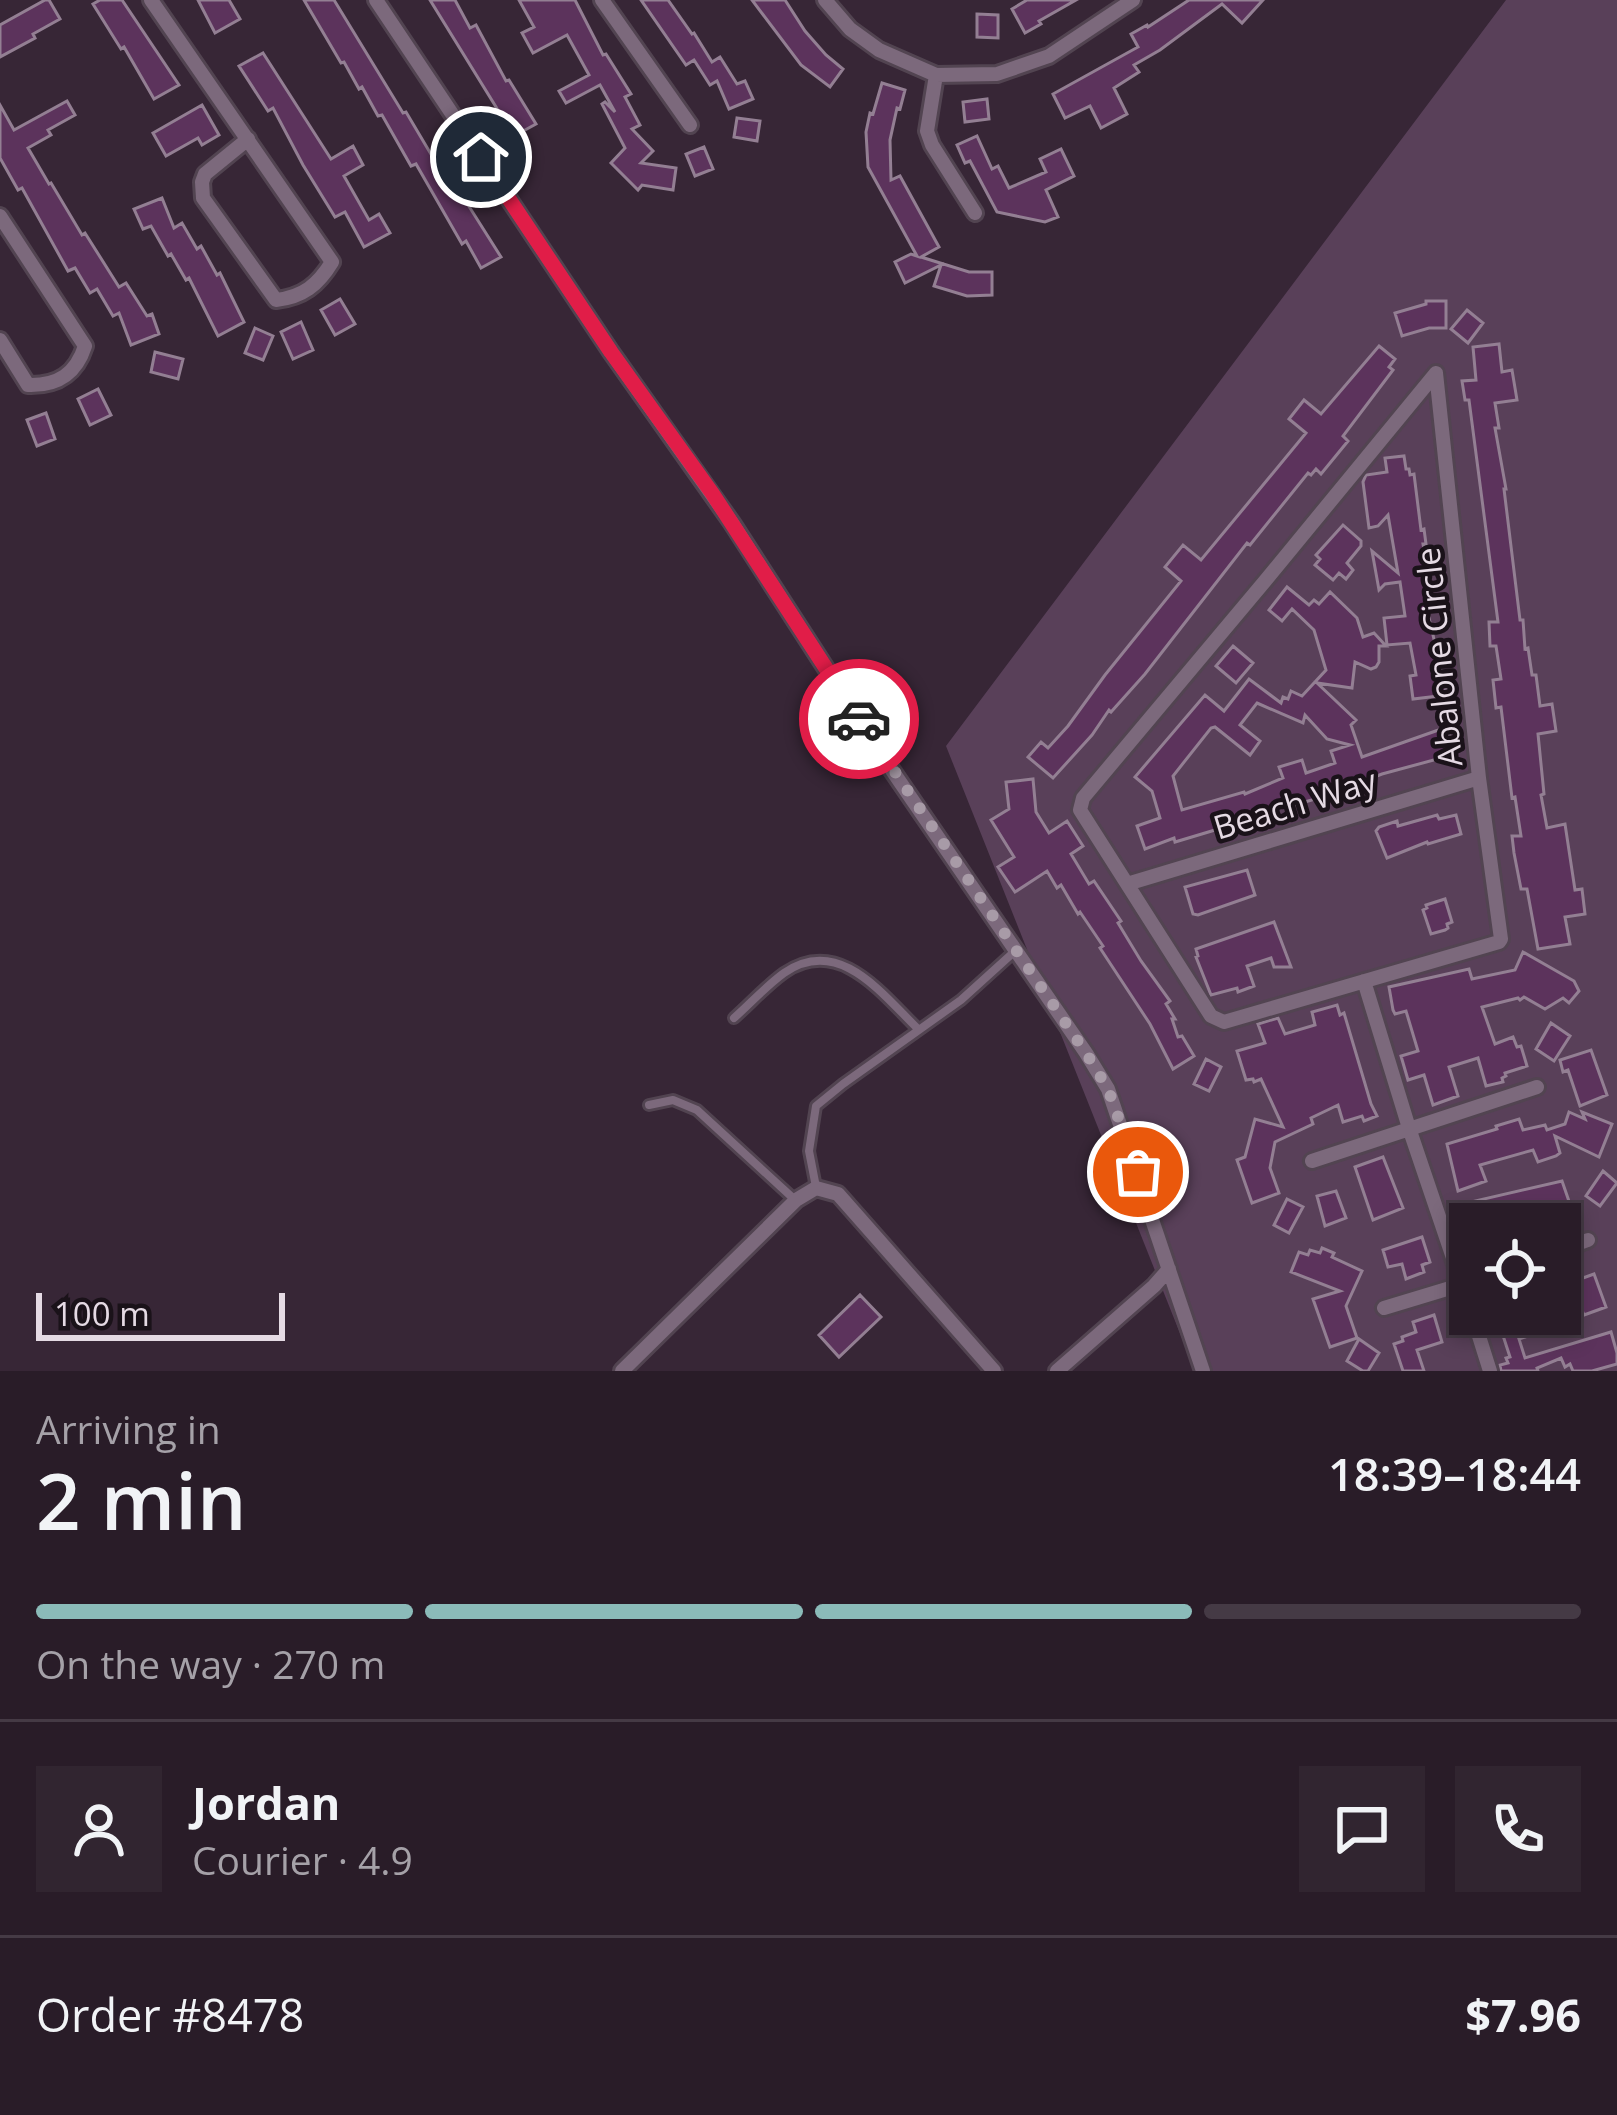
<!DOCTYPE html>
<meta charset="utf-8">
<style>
:root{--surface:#291c28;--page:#312530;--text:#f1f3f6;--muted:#a5a1a8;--line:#453a45;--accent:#8bbbb9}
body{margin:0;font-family:"Open Sans",sans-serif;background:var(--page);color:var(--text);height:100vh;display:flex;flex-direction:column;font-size:45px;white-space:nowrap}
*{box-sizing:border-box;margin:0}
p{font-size:39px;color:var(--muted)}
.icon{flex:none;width:66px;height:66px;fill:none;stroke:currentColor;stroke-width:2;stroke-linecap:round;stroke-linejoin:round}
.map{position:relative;height:1371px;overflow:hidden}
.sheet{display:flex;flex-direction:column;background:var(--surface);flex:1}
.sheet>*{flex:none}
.buttons{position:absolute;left:1449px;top:1203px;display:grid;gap:24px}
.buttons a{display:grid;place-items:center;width:132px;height:132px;border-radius:0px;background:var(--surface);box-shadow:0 6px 18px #0003,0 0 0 3px var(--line);font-size:60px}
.scale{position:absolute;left:36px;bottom:30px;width:249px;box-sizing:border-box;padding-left:12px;border:6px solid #e5dae4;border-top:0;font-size:33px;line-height:42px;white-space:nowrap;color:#e5dae4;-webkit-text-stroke:9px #1a1219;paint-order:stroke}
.pin{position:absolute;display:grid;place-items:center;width:102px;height:102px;color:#fff;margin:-51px;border:6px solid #fff;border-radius:50%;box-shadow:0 3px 12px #0007}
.courier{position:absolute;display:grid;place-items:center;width:120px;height:120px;margin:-60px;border:9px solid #e11d48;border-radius:50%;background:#fff;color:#222;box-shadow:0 3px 15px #0007}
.headline em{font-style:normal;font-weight:600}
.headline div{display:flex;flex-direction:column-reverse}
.headline{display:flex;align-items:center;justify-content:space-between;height:204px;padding:0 36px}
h1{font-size:78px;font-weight:600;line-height:90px}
.bar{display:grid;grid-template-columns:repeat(4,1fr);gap:18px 12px;align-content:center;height:144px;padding:0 36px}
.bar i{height:15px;border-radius:9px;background:var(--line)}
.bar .current{background:var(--accent)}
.bar p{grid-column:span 4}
.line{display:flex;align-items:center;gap:30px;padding:0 36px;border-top:3px solid var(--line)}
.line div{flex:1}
.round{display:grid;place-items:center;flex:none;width:126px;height:126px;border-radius:0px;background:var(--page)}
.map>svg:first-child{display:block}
.green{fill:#594059;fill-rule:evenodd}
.building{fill:#5c335c;stroke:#937f93;stroke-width:3;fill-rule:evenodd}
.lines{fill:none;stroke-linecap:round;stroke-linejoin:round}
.lane-casing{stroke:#524451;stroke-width:14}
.street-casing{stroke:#524451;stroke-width:20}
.lane{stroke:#7c697c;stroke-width:8}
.street{stroke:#7c697c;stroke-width:14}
.done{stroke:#a89ba7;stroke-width:12;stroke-dasharray:0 21.6}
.route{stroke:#e11d48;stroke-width:15}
.labels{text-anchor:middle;stroke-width:9;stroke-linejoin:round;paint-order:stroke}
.street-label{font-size:33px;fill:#e5dae4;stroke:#1a1219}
</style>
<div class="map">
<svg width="1617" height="1371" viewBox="0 0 1617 1371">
<rect width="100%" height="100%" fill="#372636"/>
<path class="green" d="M1506,0H1617V1371H1195L946,746ZM1470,1224H1560V1314H1470Z"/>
<path class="building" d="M45,0H49L60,19L33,34L35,38L0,57V25Z
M100,0H122L179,85L154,99L124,47L121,49L93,4Z
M198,0H229L240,19L215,33Z
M304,0H334L403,113L406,112L438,166L440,164L455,191L458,189L501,257L481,268L466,241L462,244L416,164L411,166L382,115L378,116L362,87L359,89L344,62L341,63Z
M430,0H455L470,28L476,25L506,81L509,80L536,124L514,136Z
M519,0H575L603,55L606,54L631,94L625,97L640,125L632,129L653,151L641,163L676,168L673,190L642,185L638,190L611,163L625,148L602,104L605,102L615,112L600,85L566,103L559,91L589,75L567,35L533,53L522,33L534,27Z
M641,0H668L692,34L694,33L712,62L720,57L737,84L745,81L753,99L729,109L717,81L710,85L694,60L686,65Z
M752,0H785L805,31L826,55L843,69L830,87L801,65Z
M1027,0H1076L1039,21L1041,24L1025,33L1012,9Z
M1189,0H1263L1242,23L1222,4L1160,50L1134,65L1139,72L1114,88L1127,114L1101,128L1090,106L1065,118L1053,94L1138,47L1131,34L1147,25L1148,27Z
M977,14L998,15V38L977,37Z
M263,53L331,159L353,146L363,165L344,176L369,220L379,214L390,233L364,247L345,212L335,217L303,165L273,108L268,111L239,66Z
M882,83L905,90L900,109L897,108L890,140L891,180L900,176L939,247L921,257L969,272H992V295L967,296L934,286L941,265L905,283L895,262L911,254L917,256L868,167L866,132L870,113L873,114Z
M987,99L989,119L965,122L963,102Z
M67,101L75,115L48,130L51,135L28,148L49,184L51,183L82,235L85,233L119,287L126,283L147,316L152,314L159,334L131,345L119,313L113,316L97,289L90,293L75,268L68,271L22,188L18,190L0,158V105L14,130Z
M202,105L219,135L202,145L198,138L166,156L153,133Z
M737,118L760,121L757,141L734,137Z
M977,136L992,169L998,166L1009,188L1046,172L1040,159L1061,149L1074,176L1046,190L1058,217L1045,222L997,212L970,161L965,163L957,145Z
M704,147L713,169L695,176L686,154Z
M162,198L174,228L182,223L197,249L201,246L217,275L220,273L244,322L218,336L189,278L186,280L171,254L168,256L151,226L143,229L134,209Z
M340,299L355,324L335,335L321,310Z
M1426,301H1446V328H1429L1402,336L1395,313L1426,304Z
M1467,310L1483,323L1468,343L1451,329Z
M301,322L313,350L293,359L281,332Z
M255,328L273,336L263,360L245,353Z
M1499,344L1502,372L1512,370L1517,400L1495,403L1499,428H1495L1506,489H1504L1520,620H1523L1525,649L1528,648L1532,675H1536L1540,706L1552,704L1556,731L1538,734L1544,794L1541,795L1547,828L1565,824L1575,890L1582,889L1585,914L1565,917L1570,944L1538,949L1527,889H1521L1514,853L1512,836H1521L1515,797L1512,798L1501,707L1496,708L1493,680L1501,679L1496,646H1490L1489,622H1498L1469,400H1465L1462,381L1476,380L1473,347Z
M1379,346L1395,359L1389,367L1393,370L1343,436L1348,441L1321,474L1316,469L1311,475L1308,473L1250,545L1247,543L1145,674L1111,712L1109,710L1092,735L1053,778L1028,757L1041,742L1048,748L1068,726L1105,675L1181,581L1165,567L1183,545L1201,560L1306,433L1289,419L1304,400L1321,414Z
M155,352L183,359L178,379L151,372Z
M98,389L111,415L90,425L78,399Z
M46,413L55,439L37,446L27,420Z
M1404,456L1406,469H1409L1410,475L1414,474L1421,530L1424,529L1426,544H1423L1428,572L1424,573L1428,604L1426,605L1447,695L1413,699L1410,676L1416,675L1410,643L1387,645L1384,618L1405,616L1400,582L1385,584L1379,590L1372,551L1398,573L1388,515L1378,526L1369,528L1363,482L1366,475L1387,472L1385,458Z
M1343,525L1361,541V546L1347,563L1353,570L1346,579L1339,573L1333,580L1315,565L1320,559L1316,555Z
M1287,587L1309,605L1314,600L1319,604L1330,592L1357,618L1363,637L1374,633L1386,646H1379V662L1376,667L1371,669L1355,662L1352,688L1317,683L1356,720L1351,725L1362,757L1447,727L1456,754L1382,774L1322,797L1291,806V803L1235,824L1175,842L1174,838L1145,849L1137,826L1160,818L1152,791L1135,777L1205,695L1224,711L1249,679L1281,703L1283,697L1288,699L1291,691L1302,696L1326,670L1314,630L1292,609L1282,621L1269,610ZM1257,703L1303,723L1305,715L1327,739L1350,745L1331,751L1335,763L1306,773L1302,760L1279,767L1283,778L1245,794L1244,792L1182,810L1173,776L1211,728L1215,727L1250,755L1260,741L1240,725Z
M1233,646L1253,663L1236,683L1216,666Z
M1033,779L1036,812L1049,833L1067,821L1083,846L1071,854L1089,884L1094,881L1121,921L1118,923L1141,961L1170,1001L1166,1004L1175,1019H1172L1178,1037L1182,1036L1194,1056L1173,1069L1150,1024L1100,948L1103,946L1080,912L1078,914L1061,885L1057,888L1047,871L1015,892L998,867L1014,857L991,820L1009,809L1006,782Z
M1437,815L1439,819L1456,815L1461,834L1428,844L1427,842L1387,858L1376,831L1379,827L1397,821L1398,826Z
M1247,870L1255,895L1198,915L1193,914L1185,887Z
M1445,899L1452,922L1447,924L1448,928L1445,930L1431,934L1423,910L1427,908L1426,905Z
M1274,922L1291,967H1274L1271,958L1247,966L1254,986L1238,992L1237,988L1211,995L1196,957L1198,956L1196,949Z
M1523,952L1574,981L1579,991L1569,1003L1563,998L1545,1009L1524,997L1520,1000L1518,998L1482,1007L1495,1044L1513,1037L1517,1047L1521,1046L1527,1066L1505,1073L1506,1076L1502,1078L1503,1082L1486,1086L1478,1058L1449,1067L1458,1096L1433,1105L1424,1075L1408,1080L1401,1056L1418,1051L1406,1011L1395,1014L1393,1010L1389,987L1469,969L1472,979L1515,970Z
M1337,1005L1340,1015L1344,1013L1371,1104L1377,1116L1364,1121L1362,1116L1343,1122L1338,1105L1311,1118L1313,1124L1275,1142L1270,1168L1279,1193L1252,1203L1237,1160L1245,1157L1255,1119L1283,1127L1261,1079L1254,1082L1253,1079L1246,1080L1237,1051L1265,1043L1258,1024L1278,1018L1285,1034L1315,1025L1312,1012Z
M1551,1023L1570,1036L1554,1061L1536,1049Z
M1591,1050L1607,1095L1580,1106L1568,1070L1563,1072L1560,1060Z
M1206,1059L1221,1067L1209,1091L1194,1084Z
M1569,1112L1585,1119L1582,1112L1612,1124L1599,1157L1555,1136L1560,1153L1556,1156L1538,1162L1533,1150L1480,1165L1486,1181L1458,1191L1447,1144L1497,1129L1496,1126L1519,1119L1523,1130L1545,1125L1547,1130L1565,1124Z
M1383,1157L1403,1208L1373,1220L1355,1167Z
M1603,1171L1617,1183L1600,1206L1586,1196Z
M1562,1181L1572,1210L1548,1220L1550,1224H1528L1524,1208L1455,1229L1452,1216L1464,1212L1462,1204Z
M1336,1191L1346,1218L1325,1226L1317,1196Z
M1287,1199L1303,1207L1289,1233L1274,1225Z
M1422,1237L1430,1262L1422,1265L1424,1272L1406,1279L1402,1264L1388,1267L1383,1250Z
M1322,1248L1334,1253L1332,1257L1362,1271L1346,1306L1357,1338L1330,1347L1313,1299L1340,1291L1291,1272L1299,1252L1308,1255L1310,1250L1320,1253Z
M1581,1272L1583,1278L1594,1274L1606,1307L1584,1315L1578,1300L1560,1307V1280Z
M860,1295L881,1317L839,1357L819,1335Z
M1496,1314H1524L1531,1335L1519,1339L1525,1358L1611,1332L1617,1353V1364L1592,1371H1573L1570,1364L1565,1367L1561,1358L1537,1368L1538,1371H1501L1500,1365L1508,1363L1506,1358L1510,1357Z
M1434,1315L1442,1342L1417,1350L1424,1371H1403L1394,1344L1403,1341L1402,1337L1416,1332L1413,1322Z
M1359,1339L1379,1353L1368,1371H1363L1347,1361Z"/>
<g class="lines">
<g class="lane-casing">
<path id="lane" d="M734,1018C751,1003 766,986 784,973C839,935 882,994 918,1029
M649,1105L673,1100L697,1110L794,1199
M816,1187L809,1151L816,1106L843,1084L961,1000L1014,952"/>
</g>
<g class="street-casing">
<path id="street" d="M151,0L332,262C318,285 303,297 276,300L203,198L202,182L205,174L248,139
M376,0L611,352L732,523L887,763L1086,1053L1108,1089L1203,1371
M602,0L690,125
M825,0L850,29L879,50L936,75L997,74L1049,56L1133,0
M936,75L927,131L932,145L975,213
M0,216L85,346C76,374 58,386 28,385L0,340
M1436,373L1479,778L1501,939L1499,942L1224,1022L1211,1016L1080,810L1083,798L1265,581Z
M1127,884L1479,778
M1364,981L1409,1128L1470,1308
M1312,1161L1537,1087
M1560,1250L1588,1240
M1384,1308L1470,1282
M1472,1314L1490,1371
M622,1371L796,1200L816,1188L838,1194L994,1371
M1057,1371L1154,1286L1169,1269"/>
</g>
<use href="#lane" class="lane"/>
<use href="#street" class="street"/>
</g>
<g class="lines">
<path class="done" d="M859,719L1086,1053L1108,1089L1138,1172"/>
<path class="route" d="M481,157L611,352L712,493L859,719"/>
</g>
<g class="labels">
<g class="street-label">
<text transform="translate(1439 657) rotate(-96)" y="12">Abalone Circle</text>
<text transform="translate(1295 804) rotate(-17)" y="12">Beach Way</text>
</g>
</g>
</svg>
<div class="buttons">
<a><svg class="icon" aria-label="locate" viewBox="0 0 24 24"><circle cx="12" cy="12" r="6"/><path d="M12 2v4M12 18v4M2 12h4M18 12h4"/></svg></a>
</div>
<div class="scale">100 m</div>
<div class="pin" style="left:1138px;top:1172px;background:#ea580c"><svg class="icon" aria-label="bag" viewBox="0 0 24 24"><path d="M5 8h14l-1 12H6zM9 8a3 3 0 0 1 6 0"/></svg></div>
<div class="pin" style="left:481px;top:157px;background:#1f2937"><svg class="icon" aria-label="home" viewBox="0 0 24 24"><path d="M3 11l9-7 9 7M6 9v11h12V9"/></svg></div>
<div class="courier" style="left:859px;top:719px"><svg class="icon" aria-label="car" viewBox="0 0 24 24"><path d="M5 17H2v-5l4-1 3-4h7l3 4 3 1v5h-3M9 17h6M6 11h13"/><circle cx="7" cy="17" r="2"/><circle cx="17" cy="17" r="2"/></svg></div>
</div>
<section class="sheet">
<div class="headline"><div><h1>2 min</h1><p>Arriving in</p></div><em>18:39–18:44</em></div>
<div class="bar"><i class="current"></i><i class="current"></i><i class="current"></i><i></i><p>On the way · 270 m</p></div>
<div class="line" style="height:216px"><a class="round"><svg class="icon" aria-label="person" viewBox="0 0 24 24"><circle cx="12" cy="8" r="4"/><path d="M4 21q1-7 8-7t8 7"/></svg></a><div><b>Jordan</b><p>Courier · 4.9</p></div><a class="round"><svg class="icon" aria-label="chat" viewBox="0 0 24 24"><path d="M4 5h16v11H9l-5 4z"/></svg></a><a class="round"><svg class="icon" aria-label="phone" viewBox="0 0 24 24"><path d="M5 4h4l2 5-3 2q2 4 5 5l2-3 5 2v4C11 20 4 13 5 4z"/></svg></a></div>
<div class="line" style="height:156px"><div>Order #8478</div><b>$7.96</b></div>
</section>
